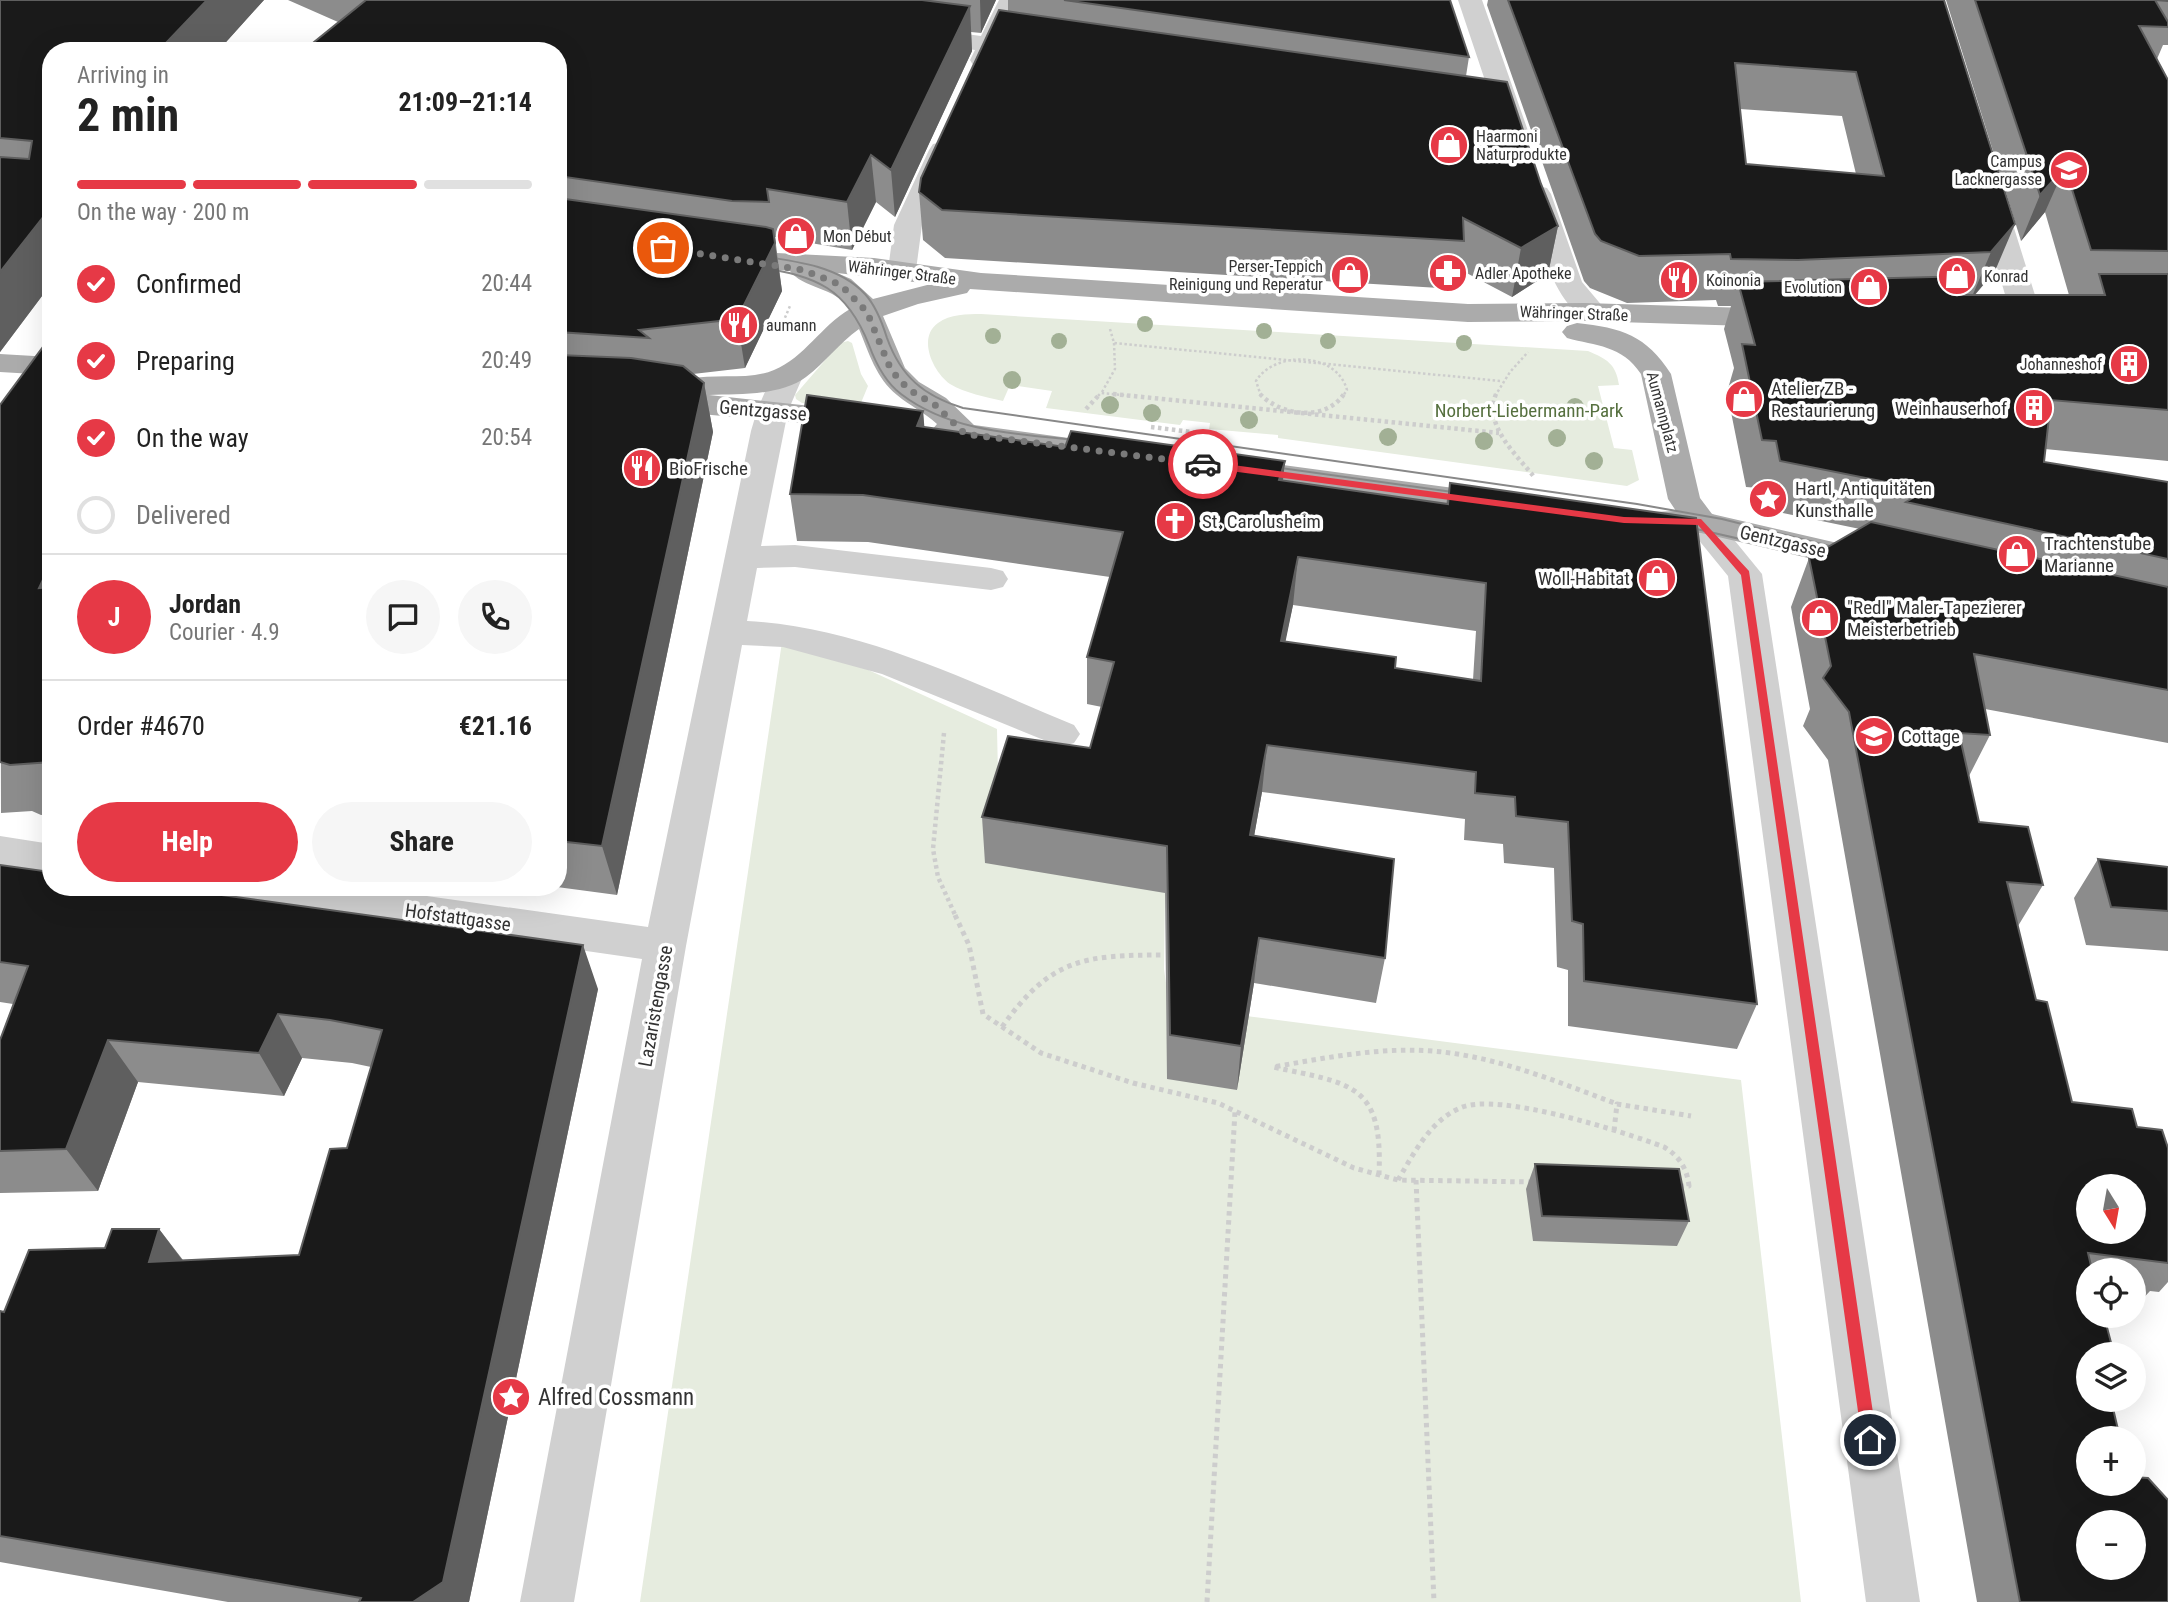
<!DOCTYPE html>
<meta charset="utf-8">
<style>
:root{--surface:#fff;--page:#f6f6f6;--text:#222;--muted:#767676;--line:#e0e0e0;--accent:#e63946}
body{margin:0;font-family:"Roboto Condensed",sans-serif;background:var(--page);color:var(--text);height:100vh;display:flex;flex-direction:column;font-size:26px;white-space:nowrap}
*{box-sizing:border-box;margin:0}
p{font-size:23px;color:var(--muted)}
.icon{flex:none;width:38px;height:38px;fill:none;stroke:currentColor;stroke-width:2;stroke-linecap:round;stroke-linejoin:round}
.map{position:relative;flex:1;overflow:hidden}
.drawer{position:absolute;left:42px;top:42px;width:525px;height:854px;display:flex;flex-direction:column;background:var(--surface);border-radius:28px;box-shadow:0 7px 28px #0002}
.drawer>*{flex:none}
.needle{width:46px;rotate:169deg}
.buttons{position:absolute;left:2076px;top:1174px;display:grid;gap:14px}
.buttons a{display:grid;place-items:center;width:70px;height:70px;border-radius:50%;background:var(--surface);box-shadow:0 7px 28px #0002;font-size:35px}
.pin{position:absolute;display:grid;place-items:center;width:60px;height:60px;color:#fff;margin:-30px;border:4px solid #fff;border-radius:50%;box-shadow:0 2px 7px #0007}
.courier{position:absolute;display:grid;place-items:center;width:70px;height:70px;margin:-35px;border:5px solid #e63946;border-radius:50%;background:#fff;color:#222;box-shadow:0 2px 9px #0007}
.summary em{font-style:normal;font-weight:700}
.summary div{display:flex;flex-direction:column-reverse}
.summary{display:flex;align-items:center;justify-content:space-between;height:119px;padding:0 35px}
h1{font-size:46px;font-weight:700;line-height:52px}
.bar{display:grid;grid-template-columns:repeat(4,1fr);gap:10px 7px;align-content:center;height:84px;padding:0 35px}
.bar i{height:9px;border-radius:5px;background:var(--line)}
.bar .selected{background:var(--accent)}
.bar p{grid-column:span 4}
.line{display:flex;align-items:center;gap:18px;padding:0 35px;border-top:2px solid var(--line)}
.line div{flex:1}
.round{display:grid;place-items:center;flex:none;width:74px;height:74px;border-radius:37px;background:var(--page)}
ol{padding:0 35px;list-style:none}
li{display:flex;align-items:center;gap:21px;height:77px}
li p{margin-inline-start:auto}
li .icon{padding:7px;border-radius:50%;background:var(--accent);color:#fff;stroke-width:4}
li:last-child{color:var(--muted)}
li i{width:38px;height:38px;border:4px solid var(--line);border-radius:50%}
.cta{display:flex;gap:14px;margin-top:auto;padding:14px 35px}
.cta a{flex:1;height:80px;border-radius:42px;background:var(--accent);color:#fff;font-size:28px;font-weight:700;line-height:80px;text-align:center}
.cta a+a{background:var(--page);color:var(--text)}
.map>svg:first-child{display:block}
.green{fill:#e6ecdf}
.lines{fill:none;stroke-linecap:round;stroke-linejoin:round}
.path-far2{stroke:#cdcdcd;stroke-width:2.5;stroke-dasharray:2.5 2.5;stroke-linecap:butt}
.path-far1{stroke:#cdcdcd;stroke-width:4.5;stroke-dasharray:3.5 3.5;stroke-linecap:butt}
.path{stroke:#cdcdcd;stroke-width:5;stroke-dasharray:4.5 4.5;stroke-linecap:butt}
.minor{fill:#d0d0d0;fill-rule:evenodd}
.major{fill:#ababab;fill-rule:evenodd}
.tram{stroke:#888;stroke-width:2}
.tree{fill:#a2b095}
.wall{fill:#8c8c8c;fill-rule:evenodd}
.shaded-wall{fill:#5f5f5f}
.building{fill:#1a1a1a;stroke:#5f5f5f;stroke-width:2;fill-rule:evenodd}
.route{fill:#e63946}
.done{stroke:#7a7a7a;stroke-width:7;stroke-dasharray:0 12.6}
.labels{text-anchor:middle;stroke-width:7;stroke-linejoin:round;paint-order:stroke}
.far-poi-label{font-size:16px;fill:#333;stroke:#fff;text-anchor:start}
.far-street-label{font-size:16px;fill:#333;stroke:#fff}
.poi-label{font-size:19px;fill:#333;stroke:#fff;text-anchor:start}
.street-label{font-size:19px;fill:#333;stroke:#fff}
.park-label{font-size:19px;fill:#56703f;stroke:#fff}
.near-poi-label{font-size:23px;fill:#333;stroke:#fff;text-anchor:start}
</style>
<div class="map">
<svg width="2168" height="1602" viewBox="0 0 2168 1602">
<rect width="100%" height="100%" fill="#fff"/>
<path class="green" d="M981,314L1588,351C1607,359 1616,364 1619,385L1598,386L1614,448L1632,450L1639,480L1627,486L1278,438V435L1209,429L1210,423L1183,420L1180,425L1046,408L1052,391L1010,385L1003,401C986,397 965,393 950,384C933,372 917,338 938,323C950,314 967,314 981,314Z
M848,341L852,343L861,374L868,386L858,410L802,403L796,399L795,395L840,343Z
M782,642L851,662L997,729L998,774L1165,893L1164,969L1169,1006L1741,1080L1801,1602H640Z"/>
<g class="lines">
<path class="path-far2" d="M781,327L790,306
M1110,329L1114,343L1500,381
M1102,392L1115,369L1114,343
M1098,396L1101,393L1131,396
M1261,396L1256,381C1275,350 1337,352 1347,390L1343,396
M1495,396L1510,372L1528,352"/>
<path class="path-far1" d="M1113,394L1499,433
M1260,394C1281,416 1325,422 1344,394
M1496,394C1483,426 1517,455 1535,478
M1086,409L1100,394
M1151,427L1208,434
M944,733L933,849L938,877L956,917"/>
<path class="path" d="M955,915L969,945L983,1014L1041,1053L1133,1083L1218,1103L1354,1168L1398,1180L1534,1182
M1002,1027C1051,958 1084,955 1165,955
M1614,1131L1617,1104L1691,1116
M1379,1175C1383,1083 1352,1084 1273,1067C1325,1058 1379,1047 1432,1051C1496,1056 1558,1082 1617,1104
M1398,1180C1414,1153 1430,1121 1460,1108C1497,1091 1624,1132 1664,1147C1679,1156 1687,1168 1689,1186H1679
M1416,1180L1434,1602
M1207,1602L1235,1111"/>
<path class="minor" d="M999,0H1023L1004,39L1043,46L1046,51L1043,56L1034,58L998,53L991,65H973L970,60L975,50L920,42L911,40L908,35L911,30L920,28L981,36Z
M1458,0H1482L1528,131L1524,136H1506L1502,131Z
M942,142L951,144L955,150L922,225L916,270L912,276L902,279L892,276L888,270L894,225L929,150L933,144Z
M1537,186L1547,188L1551,194L1582,282L1609,314L1604,320C1558,332 1535,227 1523,194L1527,188Z
M1990,188L2000,190L2004,196L2039,308L2034,314L2024,317L2014,314L2009,308L1976,196L1980,190Z
M788,367L799,370L803,376L788,411L761,546L795,545L991,568L1003,571L1008,579L1003,587L991,590L795,567L757,568L747,621C861,627 970,682 1074,725L1080,734L1074,743L1061,747L882,674L783,647L742,645L686,946L574,1602H520L642,959L251,903L237,898L231,887H363L648,927L751,431C757,410 765,388 777,370Z
M1701,511L1713,514L1762,574L1920,1602H1866L1728,576L1684,522L1689,514Z
M0,836L51,844V874L0,866Z"/>
<path class="major" d="M739,251L874,258L981,273L1468,304L1585,303L1781,309L1791,312L1796,318L1791,324L1781,327L1585,321L1468,322L970,289L967,293L918,304L883,316L905,368L919,382L946,398L974,425L1127,446L1132,453L1127,460L1116,463L936,438L931,431L937,424C924,412 910,406 897,395C876,378 869,353 859,329C839,343 825,363 806,377C780,396 739,394 709,395L867,412L872,419L867,426L856,428L558,401V383L690,393L684,386L688,379C716,373 748,381 774,370C804,358 822,325 850,309C835,287 802,288 790,271L729,265L725,259L729,253ZM837,273L931,284L873,299L851,279Z
M1577,323C1622,328 1646,335 1671,374L1700,498L1712,514L1885,554L1890,562L1885,570L1873,573L1701,533L1632,529L1627,521L1632,513L1676,511L1668,499L1641,374C1622,345 1596,346 1567,338L1562,332L1567,326Z
M0,354L51,357V375L0,372Z
M1231,458L1498,494L1510,497L1514,504L1510,511L1498,514L1220,475L1215,468L1220,461Z"/>
<path class="tram" d="M759,256C795,261 839,266 865,294C876,306 882,322 887,338C901,377 924,396 963,408L1637,504L1722,519L1850,551
M759,267C817,277 846,287 869,345C876,364 885,382 901,394C953,434 1024,434 1086,441
M1266,466L1467,494
M1679,525L1832,560"/>
</g>
<g class="tree">
<circle cx="1145" cy="324" r="8"/>
<circle cx="1264" cy="331" r="8"/>
<circle cx="993" cy="336" r="8"/>
<circle cx="1059" cy="341" r="8"/>
<circle cx="1328" cy="341" r="8"/>
<circle cx="1464" cy="343" r="8"/>
<circle cx="1012" cy="380" r="9"/>
<circle cx="1110" cy="405" r="9"/>
<circle cx="1575" cy="407" r="9"/>
<circle cx="1152" cy="413" r="9"/>
<circle cx="1249" cy="420" r="9"/>
<circle cx="1388" cy="437" r="9"/>
<circle cx="1557" cy="438" r="9"/>
<circle cx="1484" cy="441" r="9"/>
<circle cx="1594" cy="461" r="9"/>
</g>
<path class="wall" d="M0,0H264L218,51H51V284L0,352Z
M288,0H996L981,33L971,32L972,51L895,217L876,202L852,250L775,237L782,291L745,368L693,374L704,383L713,432L617,895L557,887L558,51L338,22Z
M1008,0H1450L1469,57L1466,76L1541,184L1558,226L1548,274L1512,297L1459,269L1456,289L945,258L923,240L919,192L1008,12Z
M1488,0H1944L1995,271L1975,295H2069L2045,212L2021,241L1946,0H2168V45H2163L2157,59L2168,80V461L2045,449L2044,462L2168,482V743L1985,709L1990,735L1969,776L1979,822L2043,885L2018,926L2036,1000L2072,1102L2137,1127L2168,1148V1282L2159,1292L2150,1291L2137,1305H2133V1270H2088V1438L2168,1602H1977L1830,771L1828,760L1803,726L1810,709L1791,607L1809,558L1860,529L1763,509L1759,488L1746,487L1727,392L1734,368L1724,329L1731,306H1718L1716,300L1627,303L1590,288L1584,281L1487,5ZM1740,109L1842,116L1856,174L1746,164Z
M51,336V814L41,815L32,811L1,813L0,405Z
M923,411L924,428L1065,447L1285,461L1283,480L1446,504L1450,483L1757,1004L1737,1049L1568,1026V970L1557,967L1554,868L1504,863L1503,844L1464,840L1465,819L1262,792L1254,836L1385,958L1376,1003L1254,983L1237,1090L1167,1079L1165,893L985,863L982,817L1090,748L1102,707L1087,704V657L1110,577L868,542L797,541L790,494ZM1293,605L1476,631L1473,680L1395,668L1285,641Z
M2098,859L2168,867V951L2086,945L2074,898Z
M0,865L598,989L469,1602H228L0,1562V1311L4,1312L105,1248L159,1229L183,1260L299,1255L347,1148L371,1067L352,1063L302,1058L284,1096L138,1082L98,1191L0,1193V1040L13,1004L0,1002Z
M1535,1164L1689,1221L1677,1246L1533,1241L1526,1189Z"/>
<path class="shaded-wall" d="M207,0H264L218,51H168L165,44Z
M980,0H996L981,33Z
M970,6L972,51L895,217L891,170Z
M871,155L876,202L852,250L847,202Z
M2065,167L2045,212L2021,241L2040,195Z
M51,207V284L0,352V272Z
M2015,224L1995,271L1971,299L1991,252Z
M1558,226L1548,274L1512,297L1521,248Z
M775,243L782,291L745,368L737,319Z
M1970,276L1951,323L1953,295Z
M704,383L713,432L617,895L602,846Z
M923,411L927,457L917,426Z
M1285,461L1280,508L1279,480Z
M1298,557L1293,605L1276,688L1281,641Z
M51,563V609L39,588Z
M1267,745L1262,792L1246,881L1250,835Z
M1259,938L1254,983L1237,1090L1241,1046Z
M583,945L598,989L469,1602H413Z
M278,1014L302,1058L284,1096L259,1053Z
M108,1040L138,1082L98,1191L66,1149Z
M159,1229L189,1269L149,1262Z"/>
<path class="building" d="M0,0H207L165,44H192L189,49L218,51H51V207L0,272V157L29,159L32,141L0,138Z
M366,0H922L970,6L891,170L871,155L847,202L767,189L769,202L732,201L558,176V51H303Z
M1064,0H1450L1469,57Z
M1508,0H1944L2015,224L1991,252L1798,260L1731,259L1730,254L1639,256L1601,241L1595,234ZM1735,63L1856,72L1884,176L1746,164Z
M1975,0H2168V1L2155,0L2168,22V27L2139,26L2168,80V251L2091,250L2065,167L2040,195Z
M999,10L1507,82L1541,184L1558,226L1521,248L1463,218L1464,241L942,210L919,192L921,178Z
M558,198L766,227L773,229L775,243L737,319L639,330L649,338L558,332Z
M2099,274H2168V410L2051,400L2044,462L2168,482V559L1906,502L1926,490L1780,461L1776,441L1762,440L1742,344L1755,345L1738,282L1970,276L1953,295H2105Z
M51,336V563L39,588L51,587V762L10,765L0,762V405Z
M558,355L631,358L683,366L704,383L602,846L558,841Z
M807,395L923,411L917,426L1065,447L1071,431L1285,461L1279,480L1448,504L1450,483L1696,518L1757,1004L1584,981L1583,924L1572,921L1568,822L1516,816L1515,797L1475,793L1476,772L1267,745L1250,835L1394,859L1385,958L1259,938L1241,1046L1170,1035L1167,846L982,817L1008,736L1090,748L1114,662L1087,657L1123,532L863,495L790,494ZM1298,557L1486,583L1481,681L1395,668L1396,657L1281,641Z
M1871,522L2168,587V690L1974,654L1990,735L1959,733L1979,822L2028,827L2043,885L2007,882L2036,1000L2047,1002L2072,1102L2132,1109L2137,1127L2162,1130L2168,1148V1263L2088,1253L2092,1270H2088V1316H2104L2114,1354H2088V1400H2111L2120,1438H2088V1484H2133V1477L2148,1478L2168,1500V1602H2020L1851,723L1849,712L1823,678L1831,666L1809,558ZM2088,1186H2133V1232H2088ZM2088,1522H2133V1568H2088Z
M2098,859L2168,867V911L2111,907Z
M0,865L51,872V887H164L583,945L443,1582L413,1602H359L361,1598L0,1536V1311L4,1312L29,1250L105,1248L112,1229H159L149,1262L299,1255L330,1149L347,1148L382,1030L330,1020L278,1014L259,1053L108,1040L66,1149L0,1151V1040L28,966L0,962Z
M1535,1164L1679,1169L1689,1221L1542,1216Z"/>
<path class="route" d="M1203,461L1624,517L1701,519L1749,571L1877,1440L1875,1445L1870,1447L1862,1440L1741,575L1698,525L1624,523L1200,467Z"/>
<g class="lines">
<path class="done" d="M663,248L803,270L841,285L867,312L891,370L908,389L935,405L965,434L1203,464"/>
</g>
<defs>
<g id="shop-disc" transform="scale(2.0125)"><circle r="9.5" fill="#e63946" stroke="#fff"/><path d="M-5-2.5h2.3a2.7 3.5 0 0 1 5.4 0H5L5.5 6h-11ZM-1.5-2.5h3a1.5 2.3 0 0 0-3 0Z" fill="#fff"/></g>
<g id="university-disc" transform="scale(2.0125)"><circle r="9.5" fill="#e63946" stroke="#fff"/><path d="M0-5L7-2L0 1L-7-2ZM-4 1L0 2.5L4 1V4Q0 6-4 4Z" fill="#fff"/></g>
<g id="pharmacy-disc" transform="scale(2.0125)"><circle r="9.5" fill="#e63946" stroke="#fff"/><path d="M-2-6h4v4h4v4h-4v4h-4v-4h-4v-4h4Z" fill="#fff"/></g>
<g id="restaurant-disc" transform="scale(2.0125)"><circle r="9.5" fill="#e63946" stroke="#fff"/><path d="M-5-6h1v4h1v-4h1v4h1v-4h1v5L-1.5 .5V6h-2V.5L-5-1ZM5-6V6H3V1.5H1.5Q1.5-4 5-6Z" fill="#fff"/></g>
<g id="building-disc" transform="scale(2.0125)"><circle r="9.5" fill="#e63946" stroke="#fff"/><path d="M-4-6H4V6H1V3H-1V6H-4ZM-2.5-4.3h1.7v1.8h-1.7ZM.8-4.3h1.7v1.8H.8ZM-2.5-1h1.7V.8h-1.7ZM.8-1h1.7V.8H.8Z" fill="#fff"/></g>
<g id="sight-disc" transform="scale(2.0125)"><circle r="9.5" fill="#e63946" stroke="#fff"/><path d="M0-6L1.8-2.2L6-1.7L2.9 1.2L3.7 5.4L0 3.3L-3.7 5.4L-2.9 1.2L-6-1.7L-1.8-2.2Z" fill="#fff"/></g>
<g id="church-disc" transform="scale(2.0125)"><circle r="9.5" fill="#e63946" stroke="#fff"/><path d="M-1.2-6h2.4v3.5h3.3v2.4h-3.3V6h-2.4V-.1h-3.3v-2.4h3.3Z" fill="#fff"/></g>
<g id="school-disc" transform="scale(2.0125)"><circle r="9.5" fill="#e63946" stroke="#fff"/><path d="M0-5L7-2L0 1L-7-2ZM-4 1L0 2.5L4 1V4Q0 6-4 4Z" fill="#fff"/></g>
</defs>
<g fill-rule="evenodd">
<use href="#shop-disc" x="1449" y="145"/>
<use href="#university-disc" x="2069" y="170"/>
<use href="#shop-disc" x="796" y="236"/>
<use href="#pharmacy-disc" x="1448" y="273"/>
<use href="#shop-disc" x="1350" y="275"/>
<use href="#shop-disc" x="1957" y="276"/>
<use href="#restaurant-disc" x="1679" y="280"/>
<use href="#shop-disc" x="1869" y="287"/>
<use href="#restaurant-disc" x="739" y="325"/>
<use href="#building-disc" x="2129" y="364"/>
<use href="#shop-disc" x="1744" y="399"/>
<use href="#building-disc" x="2034" y="408"/>
<use href="#restaurant-disc" x="642" y="468"/>
<use href="#sight-disc" x="1768" y="499"/>
<use href="#church-disc" x="1175" y="521"/>
<use href="#shop-disc" x="2017" y="554"/>
<use href="#shop-disc" x="1657" y="578"/>
<use href="#shop-disc" x="1820" y="618"/>
<use href="#school-disc" x="1874" y="736"/>
<use href="#sight-disc" x="511" y="1397"/>
</g>
<g class="labels">
<g class="far-poi-label">
<text x="1476" y="142">Haarmoni<tspan x="1476" dy="18">Naturprodukte</tspan></text>
<text x="2042" y="167" text-anchor="end">Campus<tspan x="2042" dy="18">Lacknergasse</tspan></text>
<text x="823" y="242">Mon Début</text>
<text x="1323" y="272" text-anchor="end">Perser-Teppich<tspan x="1323" dy="18">Reinigung und Reperatur</tspan></text>
<text x="1475" y="279">Adler Apotheke</text>
<text x="1984" y="282">Konrad</text>
<text x="1706" y="286">Koinonia</text>
<text x="1842" y="293" text-anchor="end">Evolution</text>
<text x="766" y="331">aumann</text>
<text x="2102" y="370" text-anchor="end">Johanneshof</text>
</g>
<g class="far-street-label">
<text transform="translate(902 272) rotate(7)" y="6">Währinger Straße</text>
<text transform="translate(1574 313) rotate(2)" y="6">Währinger Straße</text>
<text transform="translate(1663 412) rotate(75)" y="6">Aumannplatz</text>
</g>
<g class="poi-label">
<text x="1771" y="395">Atelier ZB -<tspan x="1771" dy="22">Restaurierung</tspan></text>
<text x="2007" y="415" text-anchor="end">Weinhauserhof</text>
<text x="669" y="475">BioFrische</text>
<text x="1795" y="495">Hartl, Antiquitäten<tspan x="1795" dy="22">Kunsthalle</tspan></text>
<text x="1202" y="528">St. Carolusheim</text>
<text x="2044" y="550">Trachtenstube<tspan x="2044" dy="22">Marianne</tspan></text>
<text x="1630" y="585" text-anchor="end">Woll-Habitat</text>
<text x="1847" y="614">"Redl" Maler-Tapezierer<tspan x="1847" dy="22">Meisterbetrieb</tspan></text>
<text x="1901" y="743">Cottage</text>
</g>
<g class="street-label">
<text transform="translate(763 410) rotate(5)" y="7">Gentzgasse</text>
<text transform="translate(1783 541) rotate(13)" y="7">Gentzgasse</text>
<text transform="translate(458 917) rotate(8)" y="7">Hofstattgasse</text>
<text transform="translate(655 1006) rotate(-80)" y="7">Lazaristengasse</text>
</g>
<g class="park-label">
<text x="1529" y="417">Norbert-Liebermann-Park</text>
</g>
<g class="near-poi-label">
<text x="538" y="1405">Alfred Cossmann</text>
</g>
</g>
</svg>
<div class="buttons">
<a><svg class="needle" viewBox="-14 -14 28 28"><path d="M0-13l5 13h-10z" fill="#e53935"/><path d="M0 13l5-13h-10z" fill="#767676"/></svg></a>
<a><svg class="icon" aria-label="locate" viewBox="0 0 24 24"><circle cx="12" cy="12" r="6"/><path d="M12 2v4M12 18v4M2 12h4M18 12h4"/></svg></a>
<a><svg class="icon" aria-label="layers" viewBox="0 0 24 24"><path d="M12 4l9 5-9 5-9-5zM3 14l9 5 9-5"/></svg></a>
<a>+</a>
<a>−</a>
</div>
<div class="pin" style="left:663px;top:248px;background:#ea580c"><svg class="icon" aria-label="bag" viewBox="0 0 24 24"><path d="M5 8h14l-1 12H6zM9 8a3 3 0 0 1 6 0"/></svg></div>
<div class="pin" style="left:1870px;top:1440px;background:#1f2937"><svg class="icon" aria-label="home" viewBox="0 0 24 24"><path d="M3 11l9-7 9 7M6 9v11h12V9"/></svg></div>
<div class="courier" style="left:1203px;top:464px"><svg class="icon" aria-label="car" viewBox="0 0 24 24"><path d="M5 17H2v-5l4-1 3-4h7l3 4 3 1v5h-3M9 17h6M6 11h13"/><circle cx="7" cy="17" r="2"/><circle cx="17" cy="17" r="2"/></svg></div>
<section class="drawer">
<div class="summary"><div><h1>2 min</h1><p>Arriving in</p></div><em>21:09–21:14</em></div>
<div class="bar"><i class="selected"></i><i class="selected"></i><i class="selected"></i><i></i><p>On the way · 200 m</p></div>
<ol>
<li><svg class="icon" aria-label="check" viewBox="0 0 24 24"><path d="M5 12l5 5 9-10"/></svg>Confirmed<p>20:44</p></li>
<li><svg class="icon" aria-label="check" viewBox="0 0 24 24"><path d="M5 12l5 5 9-10"/></svg>Preparing<p>20:49</p></li>
<li><svg class="icon" aria-label="check" viewBox="0 0 24 24"><path d="M5 12l5 5 9-10"/></svg>On the way<p>20:54</p></li>
<li><i></i>Delivered</li>
</ol>
<div class="line" style="height:126px"><b class="round" style="background:var(--accent);color:#fff">J</b><div><b>Jordan</b><p>Courier · 4.9</p></div><a class="round"><svg class="icon" aria-label="chat" viewBox="0 0 24 24"><path d="M4 5h16v11H9l-5 4z"/></svg></a><a class="round"><svg class="icon" aria-label="phone" viewBox="0 0 24 24"><path d="M5 4h4l2 5-3 2q2 4 5 5l2-3 5 2v4C11 20 4 13 5 4z"/></svg></a></div>
<div class="line" style="height:91px"><div>Order #4670</div><b>€21.16</b></div>
<div class="cta"><a>Help</a><a>Share</a></div>
</section>
</div>
